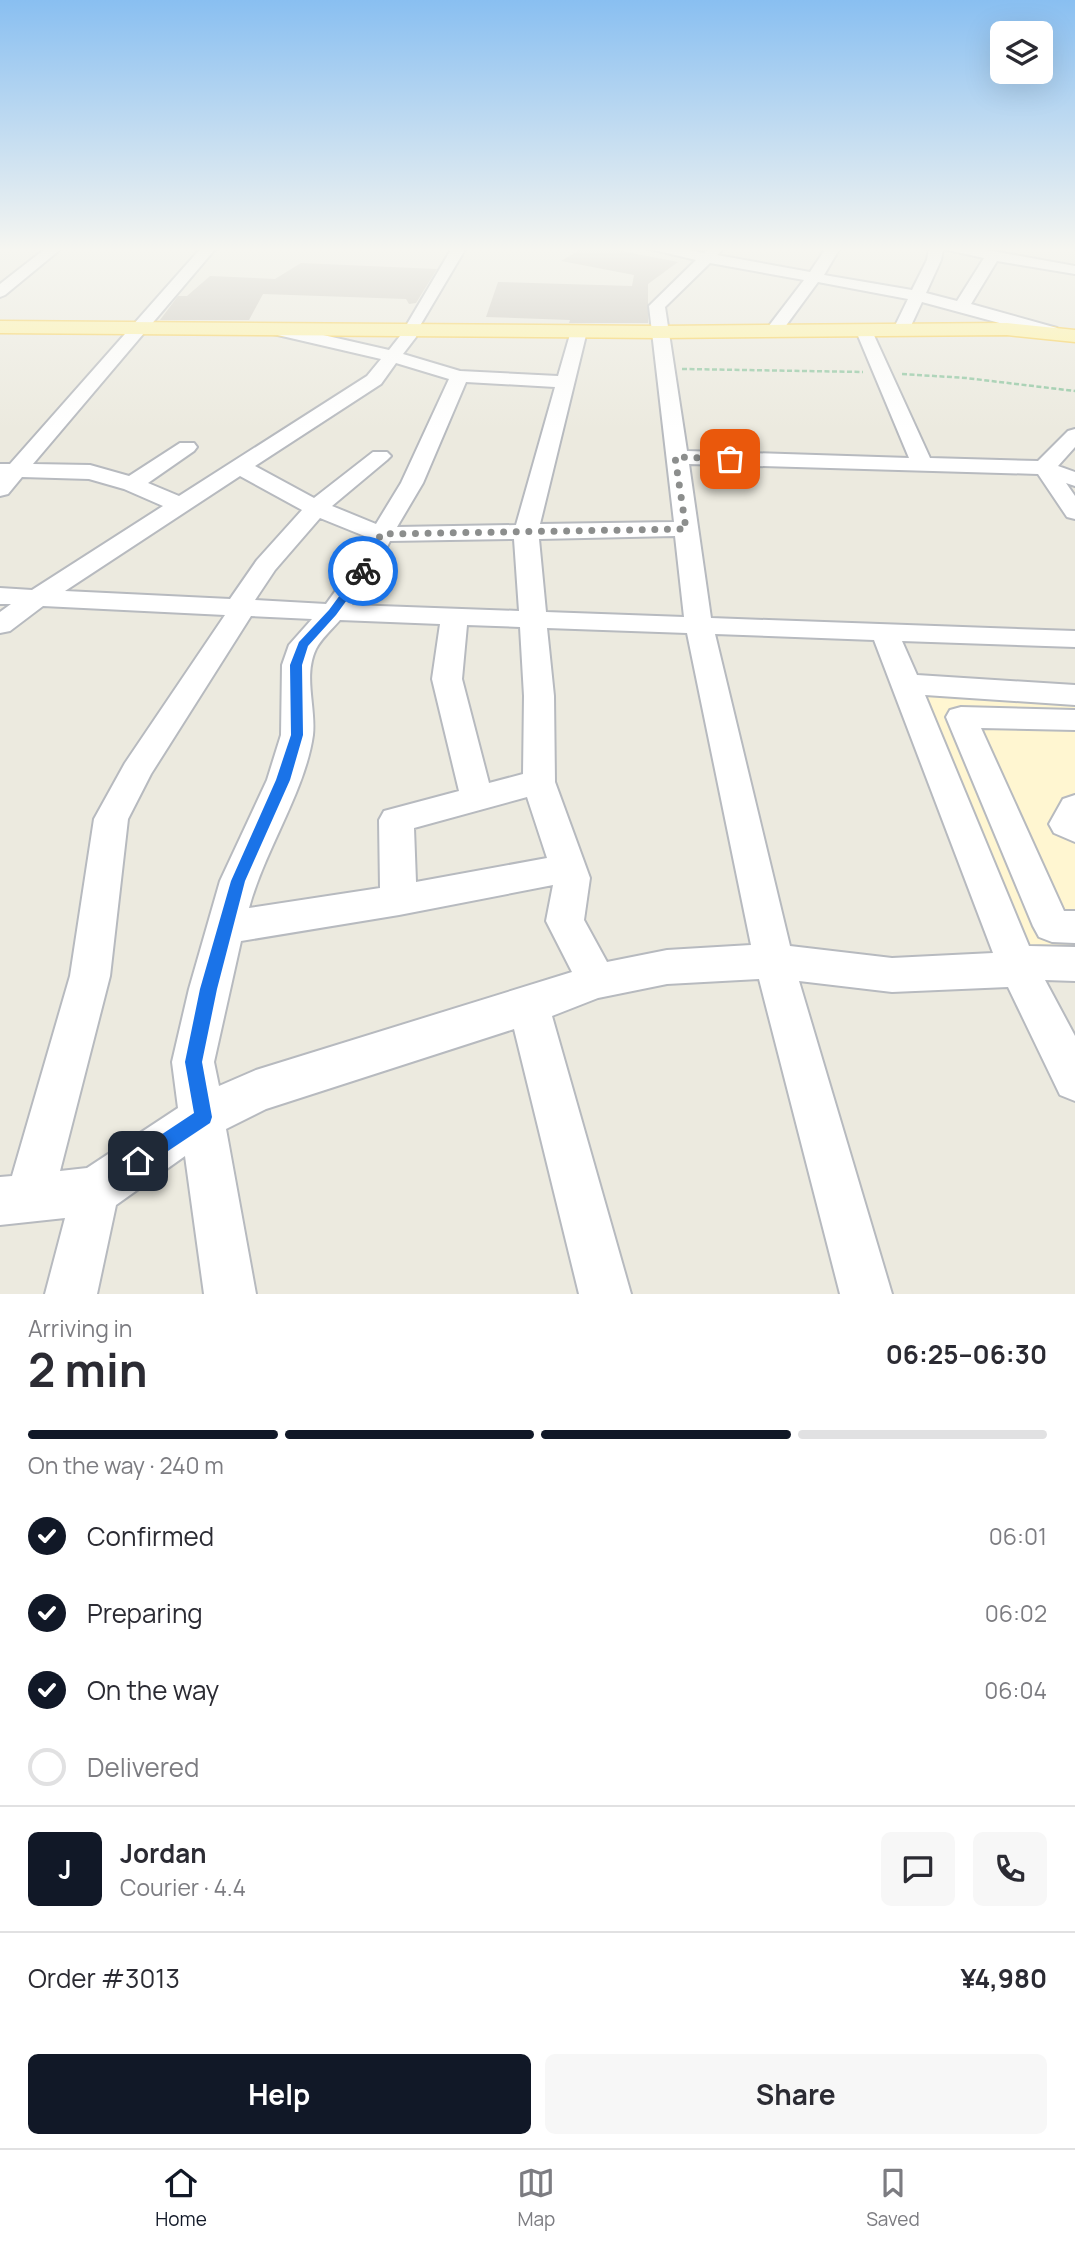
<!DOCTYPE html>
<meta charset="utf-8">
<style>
:root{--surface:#fff;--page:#f7f7f7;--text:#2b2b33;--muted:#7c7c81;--line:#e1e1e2;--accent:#111827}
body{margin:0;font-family:Manrope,sans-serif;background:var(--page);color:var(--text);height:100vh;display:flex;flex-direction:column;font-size:26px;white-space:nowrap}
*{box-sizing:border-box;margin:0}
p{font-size:23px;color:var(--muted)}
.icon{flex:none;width:38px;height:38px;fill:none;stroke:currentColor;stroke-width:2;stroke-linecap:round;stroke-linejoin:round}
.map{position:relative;height:1294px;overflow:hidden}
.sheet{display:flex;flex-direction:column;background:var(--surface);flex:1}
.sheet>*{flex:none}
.buttons{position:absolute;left:990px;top:21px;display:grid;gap:14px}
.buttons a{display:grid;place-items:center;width:63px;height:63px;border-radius:10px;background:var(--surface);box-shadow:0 7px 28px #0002;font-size:35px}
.pin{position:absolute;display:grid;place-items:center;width:60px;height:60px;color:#fff;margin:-30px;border-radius:14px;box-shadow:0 4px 10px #0006}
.courier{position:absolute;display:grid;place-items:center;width:70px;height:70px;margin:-35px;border:5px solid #1a73e8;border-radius:50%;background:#fff;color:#222;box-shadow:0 2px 9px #0007}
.overview em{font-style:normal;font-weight:700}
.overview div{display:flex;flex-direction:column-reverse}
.overview{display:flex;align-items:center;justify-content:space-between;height:119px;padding:0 28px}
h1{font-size:46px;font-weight:700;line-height:52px}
.bar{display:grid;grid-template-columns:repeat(4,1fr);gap:10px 7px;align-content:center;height:84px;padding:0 28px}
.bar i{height:9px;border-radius:5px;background:var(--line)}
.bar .selected{background:var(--accent)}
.bar p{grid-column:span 4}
.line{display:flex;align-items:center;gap:18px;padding:0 28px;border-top:2px solid var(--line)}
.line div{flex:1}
.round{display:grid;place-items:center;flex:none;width:74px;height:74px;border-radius:10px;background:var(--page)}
ol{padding:0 28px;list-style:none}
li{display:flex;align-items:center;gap:21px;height:77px}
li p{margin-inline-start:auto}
li .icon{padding:7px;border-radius:50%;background:var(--accent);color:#fff;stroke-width:4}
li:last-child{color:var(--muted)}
li i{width:38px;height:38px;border:4px solid var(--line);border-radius:50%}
.primary-button{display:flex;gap:14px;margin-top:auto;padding:14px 28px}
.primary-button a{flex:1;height:80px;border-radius:10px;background:var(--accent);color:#fff;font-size:28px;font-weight:700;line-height:80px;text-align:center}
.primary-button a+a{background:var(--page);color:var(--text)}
.tabs{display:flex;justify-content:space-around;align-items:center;height:98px;border-top:2px solid var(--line);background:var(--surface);font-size:19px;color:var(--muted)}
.tabs a{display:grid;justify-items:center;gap:4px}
.tabs .selected{color:var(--accent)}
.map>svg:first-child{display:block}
.commercial{fill:#fff6d1}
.building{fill:#ccc8c0}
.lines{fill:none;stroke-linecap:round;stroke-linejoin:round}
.minor-casing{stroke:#b7babf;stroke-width:4}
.major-casing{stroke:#f8ce4c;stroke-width:3}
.path{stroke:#92c7a3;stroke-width:2.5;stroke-dasharray:5 2.5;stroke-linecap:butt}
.minor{fill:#fff;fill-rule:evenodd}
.major{fill:#fff3a1;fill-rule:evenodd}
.route{fill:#1a73e8}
.done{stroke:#8c8e8d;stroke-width:7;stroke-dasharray:0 12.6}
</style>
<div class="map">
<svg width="1075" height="1294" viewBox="0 0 1075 1294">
<rect width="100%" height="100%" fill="#eceadf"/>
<path class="commercial" d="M922,693L1075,699V954L1030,953Z"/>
<path class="building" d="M583,248H606L678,262L648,284V323H569L570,320L486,317L498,282L632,286L634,275L561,261Z
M301,263L437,269L416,303L409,304L406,299L263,294L249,320H160L178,296H187L210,276L275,279Z"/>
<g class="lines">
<g class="minor-casing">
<path id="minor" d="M46,248H62L5,295L0,297V284Z
M201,248H216L33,464L90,465L129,476L180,443H194L197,447L194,451L148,483L179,496L367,376L381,359L269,333L267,329L269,325L275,324L389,350L400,336L452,248H466L418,329L416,337L403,354L460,371L558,376L571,331L573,327H585L587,331L540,524L674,522L649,306L696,260L646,248H678L704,253L709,248H724L717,255L810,272L826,248H840L824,275L912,290L927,260L929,248H976L1075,266V274L997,261L971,304L1057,328L1059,332L1051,337L922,302L909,330L901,335L893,330L908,299L818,282L779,335L773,336L765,331L804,280L710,263L665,307L687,451L909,458L856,331L864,326L872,331L930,458L1038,461L1068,431L1075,429V447L1058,466L1075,472V486L1066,483L1075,496V519L1067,517L1038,474L689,464L711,618L1075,631V647L902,641L917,675L1075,685V705L925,695L1029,946L1075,947V981L1045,980L1075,1036V1101L1060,1095L1008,987L892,992L799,981L892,1294H840L759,979L667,984L598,998L552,1016L631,1294H579L514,1029L266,1109L226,1129L256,1294H204L185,1156L116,1205L97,1294H45L65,1218L0,1225V1177L12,1176L70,976L94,819L125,763L225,615L43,606L10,631L0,633V612L11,604H0V588L32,590L163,506L124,489L89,479L22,477L8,494L0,496V464H10ZM943,249L984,258L957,301L926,293L941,260ZM396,363L449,379L401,483L376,524L332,506L387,460L391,456L387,452H373L314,498L255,466L381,384ZM466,382L555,387L516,525L397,527L423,483ZM240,476L302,510L257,560L230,599L65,591ZM320,518L367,537L350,571L326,604L255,600L275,570ZM675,536L684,617L546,612L539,539ZM514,539L519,611L352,605L375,572L390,541ZM251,616L312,619L289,645L282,665L281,735L267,780L220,881L189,989L172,1062L178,1108L87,1168L60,1171L110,976L128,819L151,774ZM340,620L440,624L432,679L459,791L384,811L379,820L380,888L249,908C264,851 305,792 313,735C316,707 303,676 316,649C321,639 332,629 340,620ZM467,625L520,627L524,696L523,774L489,783L462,679ZM547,628L687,633L751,945L667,950L607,962L584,920L590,878L555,782L554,696ZM715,634L874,640L993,953L892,958L790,946ZM527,797L547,858L416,882L414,828ZM553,885L546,921L572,972L256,1070L219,1086L214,1062L241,941L399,915Z
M961,707L1075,710V730L981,728L1064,911H1075V943L1052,942L1039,937L1033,926L946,717L950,710Z
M1075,795V842L1054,833L1049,824L1063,799Z"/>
</g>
<g class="major-casing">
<path id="major" d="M0,321L659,326L1007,323L1075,330V342L1007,335L659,338L0,333Z"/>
</g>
<path class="path" d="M682,369L863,372
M902,374L966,378L1075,391"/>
<use href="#minor" class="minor"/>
<use href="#major" class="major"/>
</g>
<linearGradient id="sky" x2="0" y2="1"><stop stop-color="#89bff1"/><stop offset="0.58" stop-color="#f6f6f1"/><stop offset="1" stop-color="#f6f6f1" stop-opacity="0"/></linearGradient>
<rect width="1075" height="430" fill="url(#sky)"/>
<path class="route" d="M359,569L368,571L336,615L308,646L302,665L303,735L290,780L245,881L217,989L202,1062L212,1117L210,1123L138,1171L132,1168L129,1161L132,1154L194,1113L185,1062L200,989L231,881L276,780L291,735L290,665L299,642L329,610Z"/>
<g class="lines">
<path class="done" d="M363,571L381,534L686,529L675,457L730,459"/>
</g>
</svg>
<div class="buttons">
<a><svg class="icon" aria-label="layers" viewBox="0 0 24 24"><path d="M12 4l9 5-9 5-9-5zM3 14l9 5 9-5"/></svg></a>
</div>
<div class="pin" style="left:730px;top:459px;background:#ea580c"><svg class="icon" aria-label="bag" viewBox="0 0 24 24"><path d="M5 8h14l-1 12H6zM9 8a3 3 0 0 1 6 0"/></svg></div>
<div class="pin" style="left:138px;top:1161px;background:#1f2937"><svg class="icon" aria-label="home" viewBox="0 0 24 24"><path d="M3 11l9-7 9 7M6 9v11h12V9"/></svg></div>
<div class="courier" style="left:363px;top:571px"><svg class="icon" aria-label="bike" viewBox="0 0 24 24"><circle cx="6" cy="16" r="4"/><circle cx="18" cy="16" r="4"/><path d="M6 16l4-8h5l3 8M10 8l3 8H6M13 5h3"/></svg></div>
</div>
<section class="sheet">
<div class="overview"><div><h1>2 min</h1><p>Arriving in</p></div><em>06:25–06:30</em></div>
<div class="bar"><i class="selected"></i><i class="selected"></i><i class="selected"></i><i></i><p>On the way · 240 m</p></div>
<ol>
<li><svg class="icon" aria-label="check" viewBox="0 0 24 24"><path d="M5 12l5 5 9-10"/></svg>Confirmed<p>06:01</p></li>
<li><svg class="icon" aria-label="check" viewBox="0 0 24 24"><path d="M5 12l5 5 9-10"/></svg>Preparing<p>06:02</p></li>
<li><svg class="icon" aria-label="check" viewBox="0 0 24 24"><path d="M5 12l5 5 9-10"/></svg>On the way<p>06:04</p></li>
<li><i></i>Delivered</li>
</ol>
<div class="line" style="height:126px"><b class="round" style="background:var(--accent);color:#fff">J</b><div><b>Jordan</b><p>Courier · 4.4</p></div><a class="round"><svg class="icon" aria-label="chat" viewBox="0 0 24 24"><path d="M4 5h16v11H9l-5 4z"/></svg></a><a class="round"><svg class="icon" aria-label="phone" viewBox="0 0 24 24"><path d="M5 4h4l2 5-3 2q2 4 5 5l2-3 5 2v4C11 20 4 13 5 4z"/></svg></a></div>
<div class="line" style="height:91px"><div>Order #3013</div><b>¥4,980</b></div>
<div class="primary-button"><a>Help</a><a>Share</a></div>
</section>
<nav class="tabs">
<a class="selected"><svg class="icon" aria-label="home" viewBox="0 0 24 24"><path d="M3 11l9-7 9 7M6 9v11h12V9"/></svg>Home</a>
<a><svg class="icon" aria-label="map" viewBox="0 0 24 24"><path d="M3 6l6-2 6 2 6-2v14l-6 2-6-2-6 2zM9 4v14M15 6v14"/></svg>Map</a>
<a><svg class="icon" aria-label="saved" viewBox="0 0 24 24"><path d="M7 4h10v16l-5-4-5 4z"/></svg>Saved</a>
</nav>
